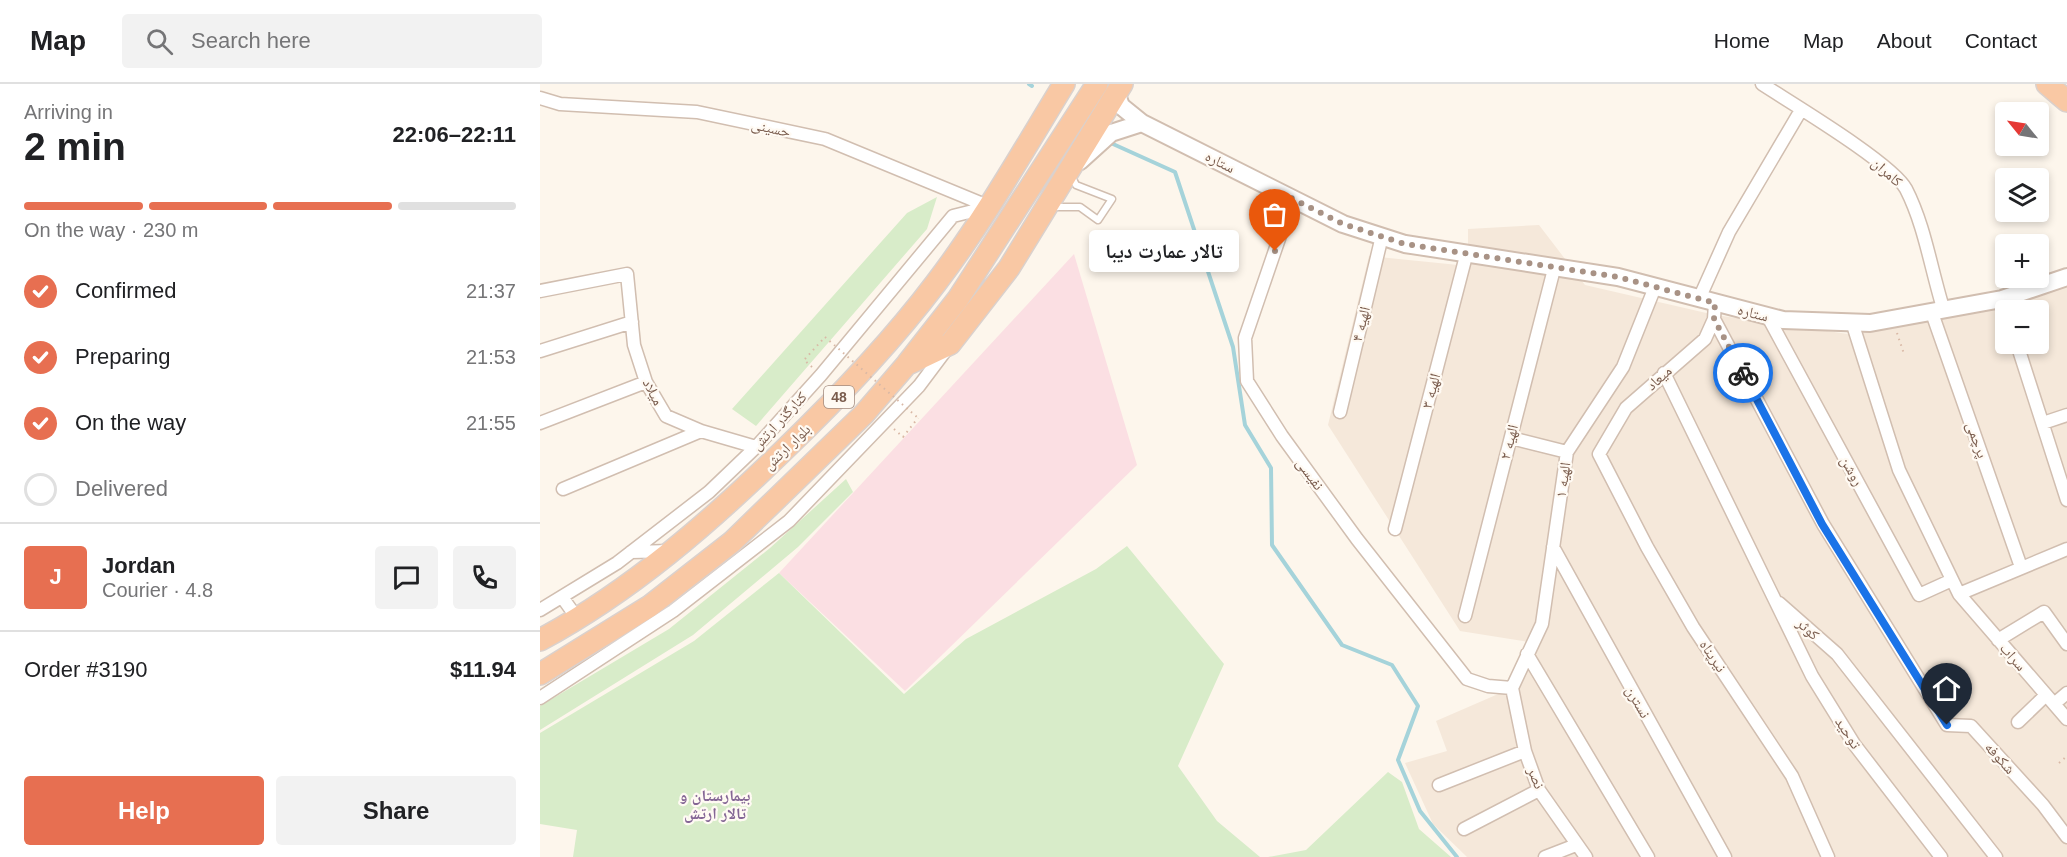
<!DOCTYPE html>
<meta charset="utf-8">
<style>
:root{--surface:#fff;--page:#f2f2f2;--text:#202124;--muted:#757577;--line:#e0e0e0;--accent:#e76f51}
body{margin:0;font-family:Arial,"Noto Naskh Arabic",sans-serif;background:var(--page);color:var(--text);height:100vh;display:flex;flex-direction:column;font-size:22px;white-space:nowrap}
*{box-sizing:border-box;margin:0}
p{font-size:20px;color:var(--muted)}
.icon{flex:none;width:33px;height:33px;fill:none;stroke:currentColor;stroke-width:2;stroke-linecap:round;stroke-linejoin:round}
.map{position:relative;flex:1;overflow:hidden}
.details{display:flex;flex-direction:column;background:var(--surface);width:540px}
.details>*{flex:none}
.needle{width:39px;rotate:300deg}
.fabs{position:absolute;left:1455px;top:18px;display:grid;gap:12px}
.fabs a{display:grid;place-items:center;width:54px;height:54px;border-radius:6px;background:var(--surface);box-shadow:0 3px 9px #0003;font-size:30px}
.pin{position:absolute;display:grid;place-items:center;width:51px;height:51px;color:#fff;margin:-62px -26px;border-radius:50% 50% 50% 0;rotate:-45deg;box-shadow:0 0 6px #0007}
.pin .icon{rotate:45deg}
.courier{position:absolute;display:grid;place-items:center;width:60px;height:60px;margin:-30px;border:4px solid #1a73e8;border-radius:50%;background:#fff;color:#222;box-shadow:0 2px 8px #0007}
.bubble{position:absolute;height:42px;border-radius:6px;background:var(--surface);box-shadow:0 3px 9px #0003;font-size:20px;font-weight:800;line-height:42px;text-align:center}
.overview em{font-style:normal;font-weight:800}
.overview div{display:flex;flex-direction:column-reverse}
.overview{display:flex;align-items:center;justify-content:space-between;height:102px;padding:0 24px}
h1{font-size:39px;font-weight:800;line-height:45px}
.bar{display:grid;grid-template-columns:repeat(4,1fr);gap:9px 6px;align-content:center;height:72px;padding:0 24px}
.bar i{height:8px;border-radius:4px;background:var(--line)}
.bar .selected{background:var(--accent)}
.bar p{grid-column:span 4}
.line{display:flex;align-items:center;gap:15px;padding:0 24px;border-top:2px solid var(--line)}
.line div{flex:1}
.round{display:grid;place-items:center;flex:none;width:63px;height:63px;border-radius:6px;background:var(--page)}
ol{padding:0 24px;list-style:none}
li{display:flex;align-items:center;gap:18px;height:66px}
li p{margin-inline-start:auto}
li .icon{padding:6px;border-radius:50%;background:var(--accent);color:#fff;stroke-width:4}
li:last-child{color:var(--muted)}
li i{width:33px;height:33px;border:3px solid var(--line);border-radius:50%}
.primary-button{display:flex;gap:12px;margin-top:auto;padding:12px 24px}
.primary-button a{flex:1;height:69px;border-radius:6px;background:var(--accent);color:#fff;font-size:24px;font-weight:800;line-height:69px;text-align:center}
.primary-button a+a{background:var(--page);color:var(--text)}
header{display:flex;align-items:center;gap:36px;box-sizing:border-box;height:84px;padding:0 30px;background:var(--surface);border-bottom:2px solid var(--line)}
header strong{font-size:28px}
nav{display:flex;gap:33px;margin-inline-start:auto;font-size:21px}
.search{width:420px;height:54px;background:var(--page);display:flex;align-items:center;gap:15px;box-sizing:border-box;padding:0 21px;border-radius:6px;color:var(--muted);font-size:22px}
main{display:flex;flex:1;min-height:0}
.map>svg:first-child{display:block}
.residential{fill:#f5e8da;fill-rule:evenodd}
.medical{fill:#fbdfe3}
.green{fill:#d8ecc9}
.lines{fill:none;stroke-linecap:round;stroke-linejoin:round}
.stream{stroke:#a5d3da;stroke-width:4}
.service-casing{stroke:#d1beb0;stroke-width:9}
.minor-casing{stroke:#d1beb0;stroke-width:15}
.tertiary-casing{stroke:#d1beb0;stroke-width:20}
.trunk-casing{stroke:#dad1cd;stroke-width:24}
.path{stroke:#d9b8a5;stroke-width:2;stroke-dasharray:1.5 4.5;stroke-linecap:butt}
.service{stroke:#fff;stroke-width:6}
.minor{stroke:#fff;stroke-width:12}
.tertiary{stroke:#fff;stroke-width:16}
.trunk{stroke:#f9c8a4;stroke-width:21}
.path-bridge{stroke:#d9b8a5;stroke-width:2;stroke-dasharray:1.5 4.5;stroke-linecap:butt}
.done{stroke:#a89285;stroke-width:6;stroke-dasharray:0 10.8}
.route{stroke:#1a73e8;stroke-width:8}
.labels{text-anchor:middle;stroke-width:4.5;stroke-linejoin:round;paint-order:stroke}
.shield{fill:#fffaf3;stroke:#a28b7f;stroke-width:1.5}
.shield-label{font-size:14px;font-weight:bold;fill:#7a5c4d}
.street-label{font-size:15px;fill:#7a5c4d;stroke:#fffaf3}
.neighbourhood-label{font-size:16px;font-weight:bold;fill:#846695;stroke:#fffaf3}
</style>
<header>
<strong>Map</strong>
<div class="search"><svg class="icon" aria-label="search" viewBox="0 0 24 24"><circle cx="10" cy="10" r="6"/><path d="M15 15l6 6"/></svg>Search here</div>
<nav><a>Home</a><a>Map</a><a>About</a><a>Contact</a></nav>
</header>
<main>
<section class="details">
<div class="overview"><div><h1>2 min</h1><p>Arriving in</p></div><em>22:06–22:11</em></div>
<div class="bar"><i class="selected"></i><i class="selected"></i><i class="selected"></i><i></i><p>On the way · 230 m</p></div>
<ol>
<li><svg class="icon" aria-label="check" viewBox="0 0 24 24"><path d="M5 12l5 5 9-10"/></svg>Confirmed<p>21:37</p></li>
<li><svg class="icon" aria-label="check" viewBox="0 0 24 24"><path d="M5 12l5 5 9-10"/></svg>Preparing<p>21:53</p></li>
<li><svg class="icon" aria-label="check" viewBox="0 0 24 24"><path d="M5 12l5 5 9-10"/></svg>On the way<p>21:55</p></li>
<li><i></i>Delivered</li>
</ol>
<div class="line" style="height:108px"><b class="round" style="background:var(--accent);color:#fff">J</b><div><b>Jordan</b><p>Courier · 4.8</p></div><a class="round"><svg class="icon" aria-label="chat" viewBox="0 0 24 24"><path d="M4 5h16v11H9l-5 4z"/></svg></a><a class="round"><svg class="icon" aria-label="phone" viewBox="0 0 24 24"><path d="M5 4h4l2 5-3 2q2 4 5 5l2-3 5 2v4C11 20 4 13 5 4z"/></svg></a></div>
<div class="line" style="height:78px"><div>Order #3190</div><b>$11.94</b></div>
<div class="primary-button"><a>Help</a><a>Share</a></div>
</section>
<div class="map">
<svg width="1527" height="773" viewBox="0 0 1527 773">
<rect width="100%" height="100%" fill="#fdf6ec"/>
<path class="residential" d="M999,141L1045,201L1175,231L1308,250L1527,200V773H927L893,740L865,679L907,667L896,637L972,604L1001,560L920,547L788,341L829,172L928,182V145ZM1466,226H1498V260H1466Z"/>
<path class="medical" d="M534,170L597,381L365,607L239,489Z"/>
<path class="green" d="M397,113L387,145L216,342L192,325L367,129Z
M306,395L313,408L258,463L153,551L0,646V622L129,545L230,464Z
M587,462L684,580L638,682L677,737L720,773H33L37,746L0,740V649L154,557L239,489L364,610L426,555L556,485Z
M848,688L862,698L879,745L911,773H728L766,766Z"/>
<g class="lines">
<path class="stream" d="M489,0L492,2
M573,60L635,88L693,263L705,341L731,384L732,461L802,561L852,581L878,622L858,676L880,727L917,773"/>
<g class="service-casing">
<path id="service" d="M513,123H540L558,136L572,115L536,101L531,91"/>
</g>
<g class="minor-casing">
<path id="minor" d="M1222,0C1251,19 1352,79 1366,105C1385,142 1391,186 1404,227
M0,14L20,20L157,28L285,55L450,123
M745,111L742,146L705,254L707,297L742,352L817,455L927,595L948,602L972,604
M0,207L87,190L94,261L106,298L126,332L161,347L216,363
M1159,215L1189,148L1261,26
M1175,219L1174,235L1165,255L1086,324L1059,370L1107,463L1153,543L1252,692L1288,773
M1392,229L1481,483
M1228,233L1379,511L1412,496
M1174,235L1283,440L1407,641L1431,642L1503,721L1527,753
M1312,238L1359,386L1419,510L1527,635
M1477,260L1527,416
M0,267L92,238
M1124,289L1272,592L1314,660L1401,773
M800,328L842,152
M0,339L106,298
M1503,339L1527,331
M971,354L1027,368
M23,405L161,347
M855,445L927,168
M1013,463L1185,773
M91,468L131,467
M1419,510L1527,465
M22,513L37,534
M1239,519L1297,570L1456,773
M0,526L77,479L169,408L216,363L281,291L413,132L449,123
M925,532L1014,185
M1458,556L1504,528L1527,560
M987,570L1108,773
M972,604L1002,540L1027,368L1083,283L1115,203
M972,604L985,667L999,706L1046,773
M0,614L133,527L249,437L379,302L406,266
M1514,620L1527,609
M1478,638L1506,611
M899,701L985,667
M924,745L999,706
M1005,773L1036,761"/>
</g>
<g class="tertiary-casing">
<path id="tertiary" d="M576,8L581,22L602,39L803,140L865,160L1078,193L1243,236L1330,239L1462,215L1527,193
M540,77L571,49L602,39"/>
</g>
<g class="trunk-casing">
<path id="trunk" d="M1507,0L1527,17
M370,279L410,260L469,184L582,0
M0,556C91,507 169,439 243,367C298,314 350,260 396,199C444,136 483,67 524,0
M0,590L110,522L192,458L324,330L367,280L418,215L557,0"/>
</g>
<path class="path" d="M1357,249L1364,270
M272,283L264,276L285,253
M354,345L363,353L378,334
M1519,679L1527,672"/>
<use href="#service" class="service"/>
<use href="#minor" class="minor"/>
<use href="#tertiary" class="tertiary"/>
<use href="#trunk" class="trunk"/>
<path class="path-bridge" d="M285,253L378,334"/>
</g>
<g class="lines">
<path class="done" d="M735,167L742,146L745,111L803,140L865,160L1078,193L1175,219L1174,235L1203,289"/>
<path class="route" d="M1203,289L1282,440L1407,641"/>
</g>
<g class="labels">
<rect class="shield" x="284" y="302" width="30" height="22" rx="4.5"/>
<g class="shield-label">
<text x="299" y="318">48</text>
</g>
<g class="street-label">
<text transform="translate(231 44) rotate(12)" y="5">حسینی</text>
<text transform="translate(680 78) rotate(27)" y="5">ستاره</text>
<text transform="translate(1347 88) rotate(42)" y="5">کامران</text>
<text transform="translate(1213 229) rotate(14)" y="5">ستاره</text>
<text transform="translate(821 240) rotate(-76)" y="5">الهیه ۴</text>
<text transform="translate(1119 294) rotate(-42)" y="5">میعاد</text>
<text transform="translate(891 307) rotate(-75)" y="5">الهیه ۳</text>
<text transform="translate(113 308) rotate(63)" y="5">میلاد</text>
<text transform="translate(239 337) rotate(-47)" y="5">کنارگذر ارتش</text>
<text transform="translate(1437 356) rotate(71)" y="5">پرچمی</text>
<text transform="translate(969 358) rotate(-76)" y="5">الهیه ۲</text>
<text transform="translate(247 363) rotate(-44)" y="5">بلوار ارتش</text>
<text transform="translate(1312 387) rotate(61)" y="5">روشن</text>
<text transform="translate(770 390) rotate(54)" y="5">نفیسی</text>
<text transform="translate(1023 396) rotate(-82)" y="5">الهیه ۱</text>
<text transform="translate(1268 545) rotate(42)" y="5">کوثر</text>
<text transform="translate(1173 572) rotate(56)" y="5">نیرپناه</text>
<text transform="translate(1473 573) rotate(49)" y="5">سراب</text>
<text transform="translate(1098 618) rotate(61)" y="5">نسترن</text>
<text transform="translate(1308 649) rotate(57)" y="5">توحید</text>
<text transform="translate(1460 674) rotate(48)" y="5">شکوفه</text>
<text transform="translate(996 694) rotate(68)" y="5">نصر</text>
</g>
<g class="neighbourhood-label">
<text x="175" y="717">بیمارستان و<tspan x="175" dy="18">تالار ارتش</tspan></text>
</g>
</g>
</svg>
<div class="fabs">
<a><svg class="needle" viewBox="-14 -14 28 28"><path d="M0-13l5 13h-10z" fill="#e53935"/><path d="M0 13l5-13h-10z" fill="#757577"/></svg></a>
<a><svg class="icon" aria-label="layers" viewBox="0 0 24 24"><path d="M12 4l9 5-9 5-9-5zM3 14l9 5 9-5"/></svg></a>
<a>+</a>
<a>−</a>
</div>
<div class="pin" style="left:735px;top:167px;background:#ea580c"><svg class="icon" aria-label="bag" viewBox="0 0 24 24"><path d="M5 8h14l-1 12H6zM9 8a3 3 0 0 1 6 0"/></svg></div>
<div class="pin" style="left:1407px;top:641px;background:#1f2937"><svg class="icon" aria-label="home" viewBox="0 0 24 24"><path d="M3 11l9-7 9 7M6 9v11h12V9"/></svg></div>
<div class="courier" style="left:1203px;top:289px"><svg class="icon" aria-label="bike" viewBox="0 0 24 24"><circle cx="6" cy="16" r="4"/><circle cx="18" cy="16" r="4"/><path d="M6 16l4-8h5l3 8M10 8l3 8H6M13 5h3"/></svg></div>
<div class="bubble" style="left:549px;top:146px;width:150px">تالار عمارت دیبا</div>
</div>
</main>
